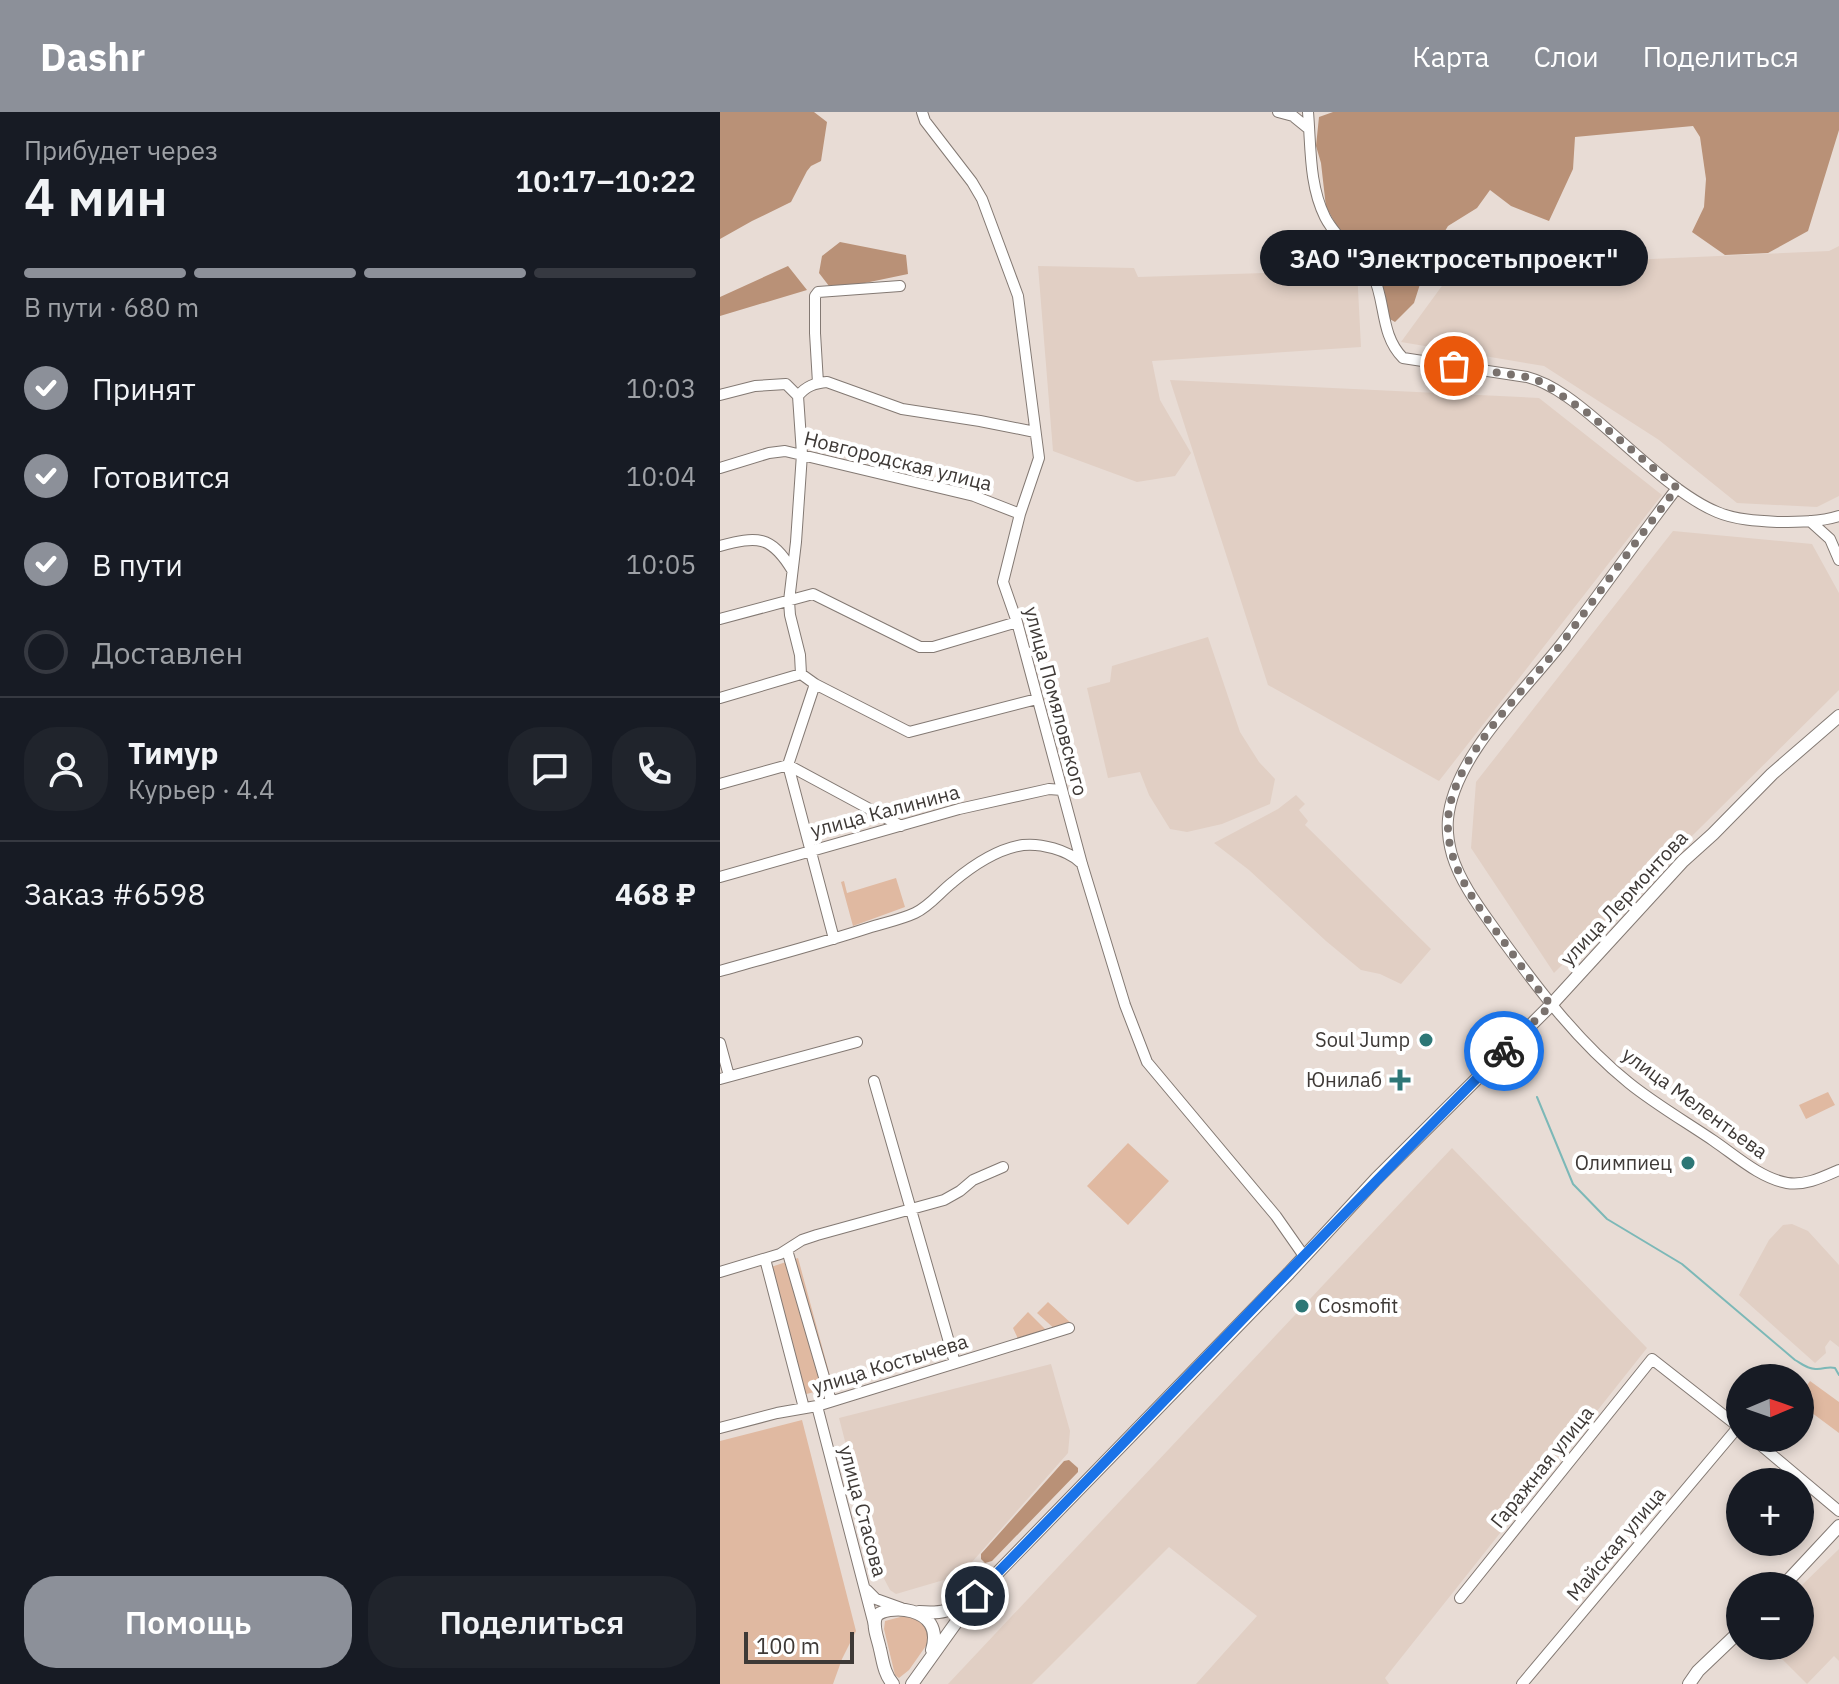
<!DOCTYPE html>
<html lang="ru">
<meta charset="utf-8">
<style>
:root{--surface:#171b24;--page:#20242c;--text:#f1f3f6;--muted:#9ea1a6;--line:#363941;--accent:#8c9099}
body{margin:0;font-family:"IBM Plex Sans",sans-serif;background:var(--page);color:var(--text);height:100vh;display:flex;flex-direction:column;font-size:30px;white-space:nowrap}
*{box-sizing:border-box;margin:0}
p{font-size:26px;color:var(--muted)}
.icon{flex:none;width:44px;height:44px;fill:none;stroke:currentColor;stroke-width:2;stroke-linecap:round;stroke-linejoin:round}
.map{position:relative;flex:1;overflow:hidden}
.panel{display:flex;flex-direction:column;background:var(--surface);width:720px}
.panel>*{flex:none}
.needle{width:52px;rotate:88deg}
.tools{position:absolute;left:1006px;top:1252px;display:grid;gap:16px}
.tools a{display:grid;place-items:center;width:88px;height:88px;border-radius:50%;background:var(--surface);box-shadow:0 4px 12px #0003;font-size:40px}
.scale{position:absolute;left:24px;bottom:20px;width:110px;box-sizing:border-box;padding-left:8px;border:4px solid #3e3936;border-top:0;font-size:22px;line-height:28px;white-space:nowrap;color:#3e3936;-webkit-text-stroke:6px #fff;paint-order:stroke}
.pin{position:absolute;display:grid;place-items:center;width:68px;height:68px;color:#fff;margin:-34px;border:4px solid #fff;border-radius:50%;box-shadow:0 2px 8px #0007}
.courier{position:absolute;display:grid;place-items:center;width:80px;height:80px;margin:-40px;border:6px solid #1a73e8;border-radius:50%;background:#fff;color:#222;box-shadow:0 2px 10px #0007}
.bubble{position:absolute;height:56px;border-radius:28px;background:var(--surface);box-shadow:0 4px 12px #0003;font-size:26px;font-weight:600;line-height:56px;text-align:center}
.overview em{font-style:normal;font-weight:600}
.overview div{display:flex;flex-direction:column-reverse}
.overview{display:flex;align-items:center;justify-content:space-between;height:136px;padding:0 24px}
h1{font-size:52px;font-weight:600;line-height:60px}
.bar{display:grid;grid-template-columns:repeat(4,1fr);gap:12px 8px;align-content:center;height:96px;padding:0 24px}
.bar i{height:10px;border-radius:6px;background:var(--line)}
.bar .active{background:var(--accent)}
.bar p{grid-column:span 4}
.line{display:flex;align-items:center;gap:20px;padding:0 24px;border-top:2px solid var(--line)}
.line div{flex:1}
.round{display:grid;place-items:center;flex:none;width:84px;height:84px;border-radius:32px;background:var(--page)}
ol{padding:0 24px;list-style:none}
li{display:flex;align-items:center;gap:24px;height:88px}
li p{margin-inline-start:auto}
li .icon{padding:8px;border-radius:50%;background:var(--accent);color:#fff;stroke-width:4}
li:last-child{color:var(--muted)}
li i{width:44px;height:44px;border:4px solid var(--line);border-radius:50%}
.primary-button{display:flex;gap:16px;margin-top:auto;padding:16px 24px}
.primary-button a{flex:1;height:92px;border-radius:32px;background:var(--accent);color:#fff;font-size:32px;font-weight:600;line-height:92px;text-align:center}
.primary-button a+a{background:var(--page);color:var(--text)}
header{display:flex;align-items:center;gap:48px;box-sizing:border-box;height:112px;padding:0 40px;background:var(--accent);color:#fff}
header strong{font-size:38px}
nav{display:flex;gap:44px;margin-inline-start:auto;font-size:28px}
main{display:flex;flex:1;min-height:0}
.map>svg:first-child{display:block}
.built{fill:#e1cfc4}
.green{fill:#e0b9a1}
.forest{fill:#b99177}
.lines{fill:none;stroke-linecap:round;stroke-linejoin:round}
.stream{stroke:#7cb8b7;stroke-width:2}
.minor-casing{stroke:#837973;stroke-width:12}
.major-casing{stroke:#837973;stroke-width:14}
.minor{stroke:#fff;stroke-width:10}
.major{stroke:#fff;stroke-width:12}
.done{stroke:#7a726e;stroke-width:8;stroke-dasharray:0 14.4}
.route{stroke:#1a73e8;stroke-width:10}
.poi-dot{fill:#2d7776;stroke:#fff;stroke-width:3}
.labels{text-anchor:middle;stroke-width:8;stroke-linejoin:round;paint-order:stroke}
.street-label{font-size:20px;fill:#3e3936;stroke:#fff}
.poi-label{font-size:20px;fill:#3e3936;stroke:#fff;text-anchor:end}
</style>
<header>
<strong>Dashr</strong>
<nav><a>Карта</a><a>Слои</a><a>Поделиться</a></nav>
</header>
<main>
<section class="panel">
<div class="overview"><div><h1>4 мин</h1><p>Прибудет через</p></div><em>10:17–10:22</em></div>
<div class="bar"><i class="active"></i><i class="active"></i><i class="active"></i><i></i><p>В пути · 680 m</p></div>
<ol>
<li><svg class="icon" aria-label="check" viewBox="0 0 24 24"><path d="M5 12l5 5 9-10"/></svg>Принят<p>10:03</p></li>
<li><svg class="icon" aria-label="check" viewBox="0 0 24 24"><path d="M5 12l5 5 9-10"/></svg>Готовится<p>10:04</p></li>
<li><svg class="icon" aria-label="check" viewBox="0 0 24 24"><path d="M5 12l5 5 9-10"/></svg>В пути<p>10:05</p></li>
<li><i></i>Доставлен</li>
</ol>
<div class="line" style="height:144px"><a class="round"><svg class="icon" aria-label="person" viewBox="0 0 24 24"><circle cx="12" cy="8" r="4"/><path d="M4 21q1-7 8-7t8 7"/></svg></a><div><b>Тимур</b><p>Курьер · 4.4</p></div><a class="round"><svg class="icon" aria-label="chat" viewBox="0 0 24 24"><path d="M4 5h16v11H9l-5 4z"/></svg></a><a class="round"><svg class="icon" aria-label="phone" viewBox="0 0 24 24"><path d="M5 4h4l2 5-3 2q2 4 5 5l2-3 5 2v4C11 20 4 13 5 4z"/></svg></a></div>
<div class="line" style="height:104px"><div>Заказ #6598</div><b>468 ₽</b></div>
<div class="primary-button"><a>Помощь</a><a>Поделиться</a></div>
</section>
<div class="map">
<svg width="1119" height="1572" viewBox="0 0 1119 1572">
<rect width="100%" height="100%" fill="#e8dcd5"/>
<path class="built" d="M1119,134V384L1097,395L1017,391L939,328L824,254L681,230L735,156L1109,139Z
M318,154L414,156L418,165L637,158L641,235L432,249L440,288L471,341L455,364L417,370L333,339Z
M450,268L819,286L942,383L719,669L548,573Z
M953,419L1092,432L1119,481V578L834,861L751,736L756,670Z
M488,525L520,620L539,650L555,667L550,692L502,712L467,720L450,717L429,683L420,660L388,666L367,576L390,570L392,554Z
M576,683L585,692L579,698L588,709L585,713L711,837L681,872L660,862L641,858L606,829L529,758L494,731L558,697Z
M732,1036L927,1236L665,1566L669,1572H476L537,1504L449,1435L312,1572H228Z
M1072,1112L1088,1119L1119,1153V1235L1110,1228L1105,1235L1106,1241L1095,1251L1019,1183L1049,1128L1063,1113Z
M331,1252L350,1319L348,1341L245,1458L234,1465L176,1482L170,1478L160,1459L148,1426L147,1414L119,1306Z
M1119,1437V1549L1114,1544L1087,1572L1049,1534H1080V1475Z"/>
<path class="green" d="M176,766L185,795L133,814L121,770L124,769L127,781Z
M1108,980L1115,993L1086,1007L1079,993Z
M408,1031L449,1069L408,1113L367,1074Z
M78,1146L113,1275L79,1284L42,1158Z
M328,1190L352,1212L337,1219L317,1201Z
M308,1200L330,1222L300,1231L293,1216Z
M1090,1269L1119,1290V1321L1080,1292V1283Z
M82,1308L136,1519L122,1547L113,1572H0V1329Z
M188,1503L207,1512L208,1531L189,1558L179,1566L175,1563L164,1517L165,1509Z"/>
<path class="forest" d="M0,0H94L107,10L101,49L91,54L87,59L71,90L32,109L0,127Z
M613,0H1119V18L1088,119L1048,141L1005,143L972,120L984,95L986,67L980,25L973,14L855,25L853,57L829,109L791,94L770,78L757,96L728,114L708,147L694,191L675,210L661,202L657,161L620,119L606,95L601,51L596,34L599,5Z
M120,130L186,143L188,162L140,172L109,174L99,161L102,144Z
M68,154L87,178L0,204V185Z
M349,1348L358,1356V1360L272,1449L265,1451L261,1447V1442L344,1349Z"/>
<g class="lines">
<path class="stream" d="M817,985L853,1072L887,1107L962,1152L1075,1248C1082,1252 1089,1258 1097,1257C1105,1257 1108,1254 1115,1256L1119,1263"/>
<g class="minor-casing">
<path id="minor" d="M202,0L205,9L252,70L262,87L298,184L319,346L300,402L283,470L297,510L362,752L405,893L427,950L556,1104L584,1144
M558,0L573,4L589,17
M588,0C591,35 589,73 605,105C614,123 639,147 653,163C666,190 660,223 683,246L807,265C834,272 859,293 880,311C913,339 958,384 997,400C1016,408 1038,409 1058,410C1078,410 1100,410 1119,404
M98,271L95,221V184L98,180L180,174
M0,283L35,274L66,272L78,284
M78,284L82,342L76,430L69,489L70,503L80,543L81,562
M78,284C86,274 95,271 107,270L182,297L260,309L315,320
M0,356L49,341L65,339L254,384L300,402
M957,376C918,427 881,480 842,531C804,580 734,644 728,707C727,718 729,732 732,743C741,773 763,800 781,826C819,878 858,930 909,971C935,992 966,1010 994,1029C1016,1044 1040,1066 1067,1071C1085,1074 1103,1065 1119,1058
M1090,409L1110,427L1119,448
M0,434C37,424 51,423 72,458
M0,507L93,482L200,535H213L297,510
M95,572L68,653L114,827
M0,586L81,562L95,572L189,620L317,587
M0,672L68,653L181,714
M0,765L239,697L329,677L342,678
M0,859C49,845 99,832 148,816C163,811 180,808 195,801C210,794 220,780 233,770C252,754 277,737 303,733C321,731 347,738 360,750
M0,931L9,964
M0,967L137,930
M154,969L235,1251
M67,1138L111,1289
M45,1147L84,1296
M0,1160L60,1142L82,1128L97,1123L224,1088L240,1079L253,1068L283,1055
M97,1294L154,1513
M0,1316L57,1301L97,1294L349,1216
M1032,1326L1119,1399
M147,1478L156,1487L181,1496
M740,1486L932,1247L1020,1316
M802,1572L1019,1314"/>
</g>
<g class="major-casing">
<path id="major" d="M1063,1474L1119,1414
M199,1500C223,1502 229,1499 249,1487
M173,1572C164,1562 163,1549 160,1537C158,1527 152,1514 156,1505C163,1492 226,1492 212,1538
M192,1572L255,1484L569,1161L656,1067L831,893L963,749L993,722L1052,662L1119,604
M969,1572L978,1559L1020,1519"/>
</g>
<use href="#minor" class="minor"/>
<use href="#major" class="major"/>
</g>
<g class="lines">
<path class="done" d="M734,254L807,265L822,270L869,302L957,376C919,425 882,477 845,527C808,576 729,647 728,710C726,757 761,798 787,834C801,854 815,874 831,893L784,939"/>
<path class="route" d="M255,1484C432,1303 605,1119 784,939"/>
</g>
<g class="poi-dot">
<circle cx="706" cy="928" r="8"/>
<path d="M676 956h8v8h8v8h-8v8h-8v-8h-8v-8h8z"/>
<circle cx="968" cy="1051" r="8"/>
<circle cx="582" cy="1194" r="8"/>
</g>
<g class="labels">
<g class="street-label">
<text transform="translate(178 349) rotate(14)" y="7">Новгородская улица</text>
<text transform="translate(336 589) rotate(75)" y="7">улица Помяловского</text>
<text transform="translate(165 699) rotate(-15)" y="7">улица Калинина</text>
<text transform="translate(904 786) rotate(-47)" y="7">улица Лермонтова</text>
<text transform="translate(975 991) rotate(36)" y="7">улица Мелентьева</text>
<text transform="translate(170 1252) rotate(-17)" y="7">улица Костычева</text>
<text transform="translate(822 1355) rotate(-51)" y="7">Гаражная улица</text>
<text transform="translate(143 1399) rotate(75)" y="7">улица Стасова</text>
<text transform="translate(896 1432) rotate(-50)" y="7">Майская улица</text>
</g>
<g class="poi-label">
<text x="690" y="935">Soul Jump</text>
<text x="662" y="975">Юнилаб</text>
<text x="952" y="1058">Олимпиец</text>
<text x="598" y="1201" text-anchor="start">Cosmofit</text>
</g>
</g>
</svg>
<div class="tools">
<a><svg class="needle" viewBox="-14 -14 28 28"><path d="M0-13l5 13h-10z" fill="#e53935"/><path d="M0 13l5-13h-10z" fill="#9ea1a6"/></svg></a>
<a>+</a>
<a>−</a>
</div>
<div class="scale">100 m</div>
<div class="pin" style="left:734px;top:254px;background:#ea580c"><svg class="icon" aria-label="bag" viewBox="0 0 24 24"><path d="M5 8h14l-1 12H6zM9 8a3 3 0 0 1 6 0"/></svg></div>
<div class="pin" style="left:255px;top:1484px;background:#1f2937"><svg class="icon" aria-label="home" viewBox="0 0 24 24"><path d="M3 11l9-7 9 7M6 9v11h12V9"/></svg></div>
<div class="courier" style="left:784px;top:939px"><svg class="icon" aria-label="bike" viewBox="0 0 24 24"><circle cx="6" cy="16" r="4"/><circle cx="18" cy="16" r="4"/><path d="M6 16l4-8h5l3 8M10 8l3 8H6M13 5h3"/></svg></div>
<div class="bubble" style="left:540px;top:118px;width:388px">ЗАО &quot;Электросетьпроект&quot;</div>
</div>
</main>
